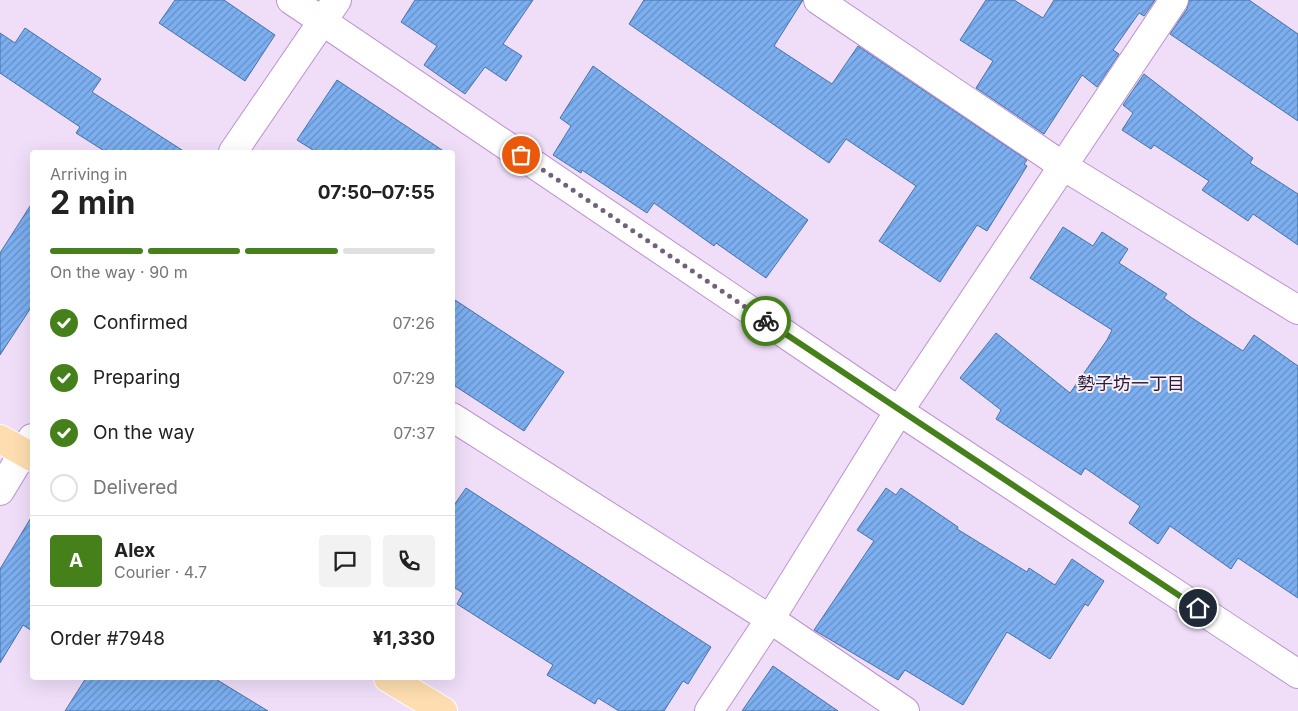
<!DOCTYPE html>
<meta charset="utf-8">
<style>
:root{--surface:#fff;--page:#f2f2f2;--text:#222;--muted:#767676;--line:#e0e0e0;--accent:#45801b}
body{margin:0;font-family:Inter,"Noto Sans JP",sans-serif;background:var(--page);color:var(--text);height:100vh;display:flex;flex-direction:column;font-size:19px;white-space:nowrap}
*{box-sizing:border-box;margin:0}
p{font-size:16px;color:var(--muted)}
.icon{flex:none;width:28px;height:28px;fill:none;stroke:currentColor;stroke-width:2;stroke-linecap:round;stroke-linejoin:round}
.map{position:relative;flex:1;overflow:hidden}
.side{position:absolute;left:30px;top:150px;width:425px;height:530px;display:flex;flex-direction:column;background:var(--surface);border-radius:5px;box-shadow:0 5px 20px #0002}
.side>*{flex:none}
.pin{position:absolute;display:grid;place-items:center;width:42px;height:42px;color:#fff;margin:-21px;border:2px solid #fff;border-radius:50%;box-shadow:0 1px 5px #0007}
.courier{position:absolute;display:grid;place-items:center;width:50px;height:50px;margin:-25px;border:4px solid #45801b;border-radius:50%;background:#fff;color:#222;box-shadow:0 1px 6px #0007}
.head em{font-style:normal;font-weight:700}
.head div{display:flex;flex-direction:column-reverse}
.head{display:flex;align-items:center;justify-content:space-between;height:85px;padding:0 20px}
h1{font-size:32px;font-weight:700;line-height:38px}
.bar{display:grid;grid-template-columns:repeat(4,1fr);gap:8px 5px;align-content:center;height:60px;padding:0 20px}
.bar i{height:6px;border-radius:4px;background:var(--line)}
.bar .active{background:var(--accent)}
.bar p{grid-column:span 4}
.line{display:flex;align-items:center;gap:12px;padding:0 20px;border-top:1px solid var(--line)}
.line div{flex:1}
.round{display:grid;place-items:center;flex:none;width:52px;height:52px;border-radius:5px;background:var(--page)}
ol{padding:0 20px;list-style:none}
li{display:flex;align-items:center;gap:15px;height:55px}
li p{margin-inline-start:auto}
li .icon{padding:5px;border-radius:50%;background:var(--accent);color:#fff;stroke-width:4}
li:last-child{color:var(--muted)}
li i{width:28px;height:28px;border:2px solid var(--line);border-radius:50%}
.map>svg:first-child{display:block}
.building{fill:url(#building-hatch);stroke:#4672ab}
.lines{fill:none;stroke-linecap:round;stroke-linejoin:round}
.minor-casing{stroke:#bc90d0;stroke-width:30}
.major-casing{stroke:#fff;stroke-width:30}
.minor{stroke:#fff;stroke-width:28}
.major{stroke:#fedeb0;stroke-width:28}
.done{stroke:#73617a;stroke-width:5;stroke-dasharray:0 9}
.route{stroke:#45801b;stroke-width:6}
.labels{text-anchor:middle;stroke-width:4;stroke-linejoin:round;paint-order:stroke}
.neighbourhood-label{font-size:18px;fill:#2f1d36;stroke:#f8effc}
</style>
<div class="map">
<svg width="1298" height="711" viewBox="0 0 1298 711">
<defs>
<pattern id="building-hatch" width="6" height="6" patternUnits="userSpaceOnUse" patternTransform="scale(1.25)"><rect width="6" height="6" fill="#7caff0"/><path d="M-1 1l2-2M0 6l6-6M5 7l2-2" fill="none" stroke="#668ec3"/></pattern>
</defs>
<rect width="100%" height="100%" fill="#f0def9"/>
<path class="building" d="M175,0H224L275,35L245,81L159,23Z
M415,0H533L503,44L522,56L506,81L485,67L465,94L424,65L437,46L401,22Z
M644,0H803L774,46L832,84L858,46L1027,160L1024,164L1027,166L987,231L977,225L940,282L879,241L916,186L846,139L829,163L629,24Z
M986,0H1014L1043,18L1054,0H1155L1144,16L1139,13L1113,50L1119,54L1097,87L1082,75L1044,134L976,88L993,61L960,40Z
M1189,0H1249L1298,34V121L1170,34L1187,9Z
M25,28L101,79L92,92L185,152H106L76,133L80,127L0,73V33L15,43Z
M593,66L808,220L766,278L716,243L714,246L654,203L647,213L582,170L581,173L553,155L571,126L560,118Z
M1144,74L1253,158L1250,163L1298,194V245L1253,214L1248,221L1202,190L1209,181L1154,145L1151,149L1122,130L1133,113L1123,105Z
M337,80L445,152H316L297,140Z
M32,203V306L0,355V253Z
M1063,227L1093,246L1102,232L1128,249L1119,263L1167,294L1164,298L1192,318L1243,351L1254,335L1298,366V598L1238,558L1231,569L1170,526L1158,544L1129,523L1140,506L1085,468L1081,475L996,419L1001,410L960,378L996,333L1070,393L1107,340L1112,330L1030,278Z
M452,298L564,372L524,431L452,384Z
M466,488L711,647L688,684L683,681L664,711H619L598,698L595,704L547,675L553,665L457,604L463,593L452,586V508Z
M886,488L896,495L901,488L958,527L957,529L1027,572L1029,568L1055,585L1072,559L1104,581L1088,606L1085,604L1050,659L1007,632L963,705L905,670L898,680L814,630L874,541L857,530Z
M32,516V631L23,625L0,663V569Z
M773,666L838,711H742Z
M86,678H214L268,711H65Z"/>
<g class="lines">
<g class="minor-casing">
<path id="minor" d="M291,0L899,411L1298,674
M818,0L1063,166L1298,310
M233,152L337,0
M452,417L770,619L905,711
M0,491L32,438
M709,711L770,619L899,411L1174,0"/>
</g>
<g class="major-casing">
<path id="major" d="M0,439L32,457
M388,678L443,711"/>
</g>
<use href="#minor" class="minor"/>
<use href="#major" class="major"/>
</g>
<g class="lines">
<path class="done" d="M521,155L766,321"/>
<path class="route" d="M766,321L1198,608"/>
</g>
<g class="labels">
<g class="neighbourhood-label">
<text x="1131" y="390">勢子坊一丁目</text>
</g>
</g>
</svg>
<div class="pin" style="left:521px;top:155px;background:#ea580c"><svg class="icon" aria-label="bag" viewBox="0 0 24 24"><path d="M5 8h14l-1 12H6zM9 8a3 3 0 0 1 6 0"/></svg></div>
<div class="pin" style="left:1198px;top:608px;background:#1f2937"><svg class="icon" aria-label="home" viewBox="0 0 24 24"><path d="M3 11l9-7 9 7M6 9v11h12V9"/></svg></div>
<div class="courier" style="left:766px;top:321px"><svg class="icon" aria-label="bike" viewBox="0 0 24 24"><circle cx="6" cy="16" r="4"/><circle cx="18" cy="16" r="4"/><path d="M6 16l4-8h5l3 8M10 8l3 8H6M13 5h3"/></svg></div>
<section class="side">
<div class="head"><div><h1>2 min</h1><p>Arriving in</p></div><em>07:50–07:55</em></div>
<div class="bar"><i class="active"></i><i class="active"></i><i class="active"></i><i></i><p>On the way · 90 m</p></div>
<ol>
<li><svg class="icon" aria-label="check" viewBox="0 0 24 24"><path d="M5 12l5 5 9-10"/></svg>Confirmed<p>07:26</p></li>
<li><svg class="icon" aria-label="check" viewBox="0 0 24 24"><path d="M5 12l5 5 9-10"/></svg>Preparing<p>07:29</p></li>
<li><svg class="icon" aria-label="check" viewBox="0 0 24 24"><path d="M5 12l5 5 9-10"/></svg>On the way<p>07:37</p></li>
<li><i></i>Delivered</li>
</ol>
<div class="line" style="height:90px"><b class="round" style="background:var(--accent);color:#fff">A</b><div><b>Alex</b><p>Courier · 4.7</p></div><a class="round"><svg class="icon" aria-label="chat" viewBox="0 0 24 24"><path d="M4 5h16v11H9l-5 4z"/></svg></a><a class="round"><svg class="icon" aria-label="phone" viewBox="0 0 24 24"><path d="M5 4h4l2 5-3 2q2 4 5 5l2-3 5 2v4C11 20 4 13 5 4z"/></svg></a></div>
<div class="line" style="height:65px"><div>Order #7948</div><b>¥1,330</b></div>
</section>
</div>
